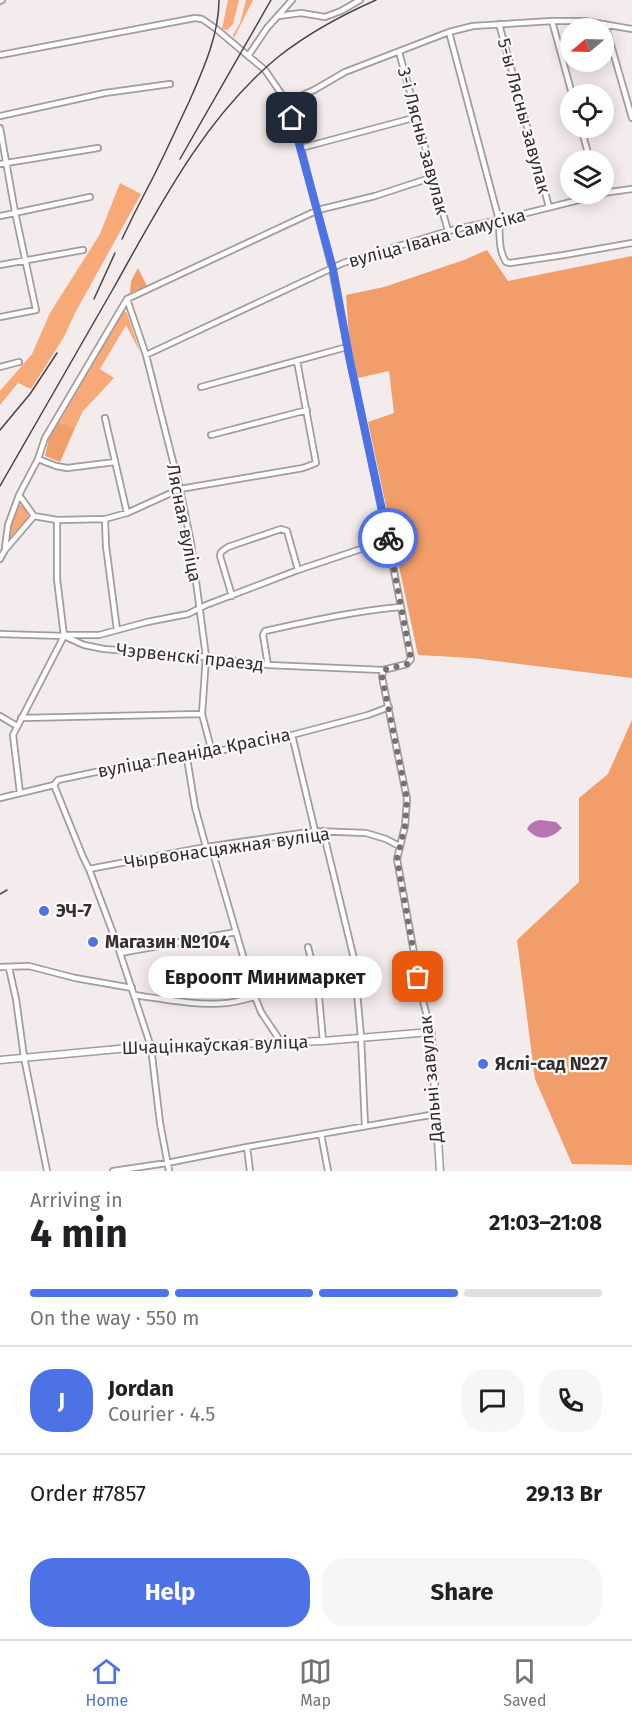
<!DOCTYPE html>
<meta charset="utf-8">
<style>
:root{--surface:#fff;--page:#f6f6f6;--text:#202124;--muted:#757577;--line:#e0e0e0;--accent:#4c72e5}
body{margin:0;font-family:"Fira Sans",sans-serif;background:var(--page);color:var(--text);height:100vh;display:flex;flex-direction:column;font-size:22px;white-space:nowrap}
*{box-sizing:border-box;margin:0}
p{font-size:20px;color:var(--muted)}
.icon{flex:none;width:33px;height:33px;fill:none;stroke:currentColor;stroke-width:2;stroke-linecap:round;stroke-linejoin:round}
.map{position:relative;height:1171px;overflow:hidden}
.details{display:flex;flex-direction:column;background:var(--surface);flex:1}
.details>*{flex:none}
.needle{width:39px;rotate:251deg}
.controls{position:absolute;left:560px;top:18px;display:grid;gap:12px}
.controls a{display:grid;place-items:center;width:54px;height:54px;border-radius:50%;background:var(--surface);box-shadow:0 3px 15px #0003;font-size:30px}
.pin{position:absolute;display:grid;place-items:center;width:51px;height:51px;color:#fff;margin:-26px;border-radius:12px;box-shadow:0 3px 9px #0006}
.courier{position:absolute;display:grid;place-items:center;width:60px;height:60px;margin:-30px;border:4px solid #4c72e5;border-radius:50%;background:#fff;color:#222;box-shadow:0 2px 8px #0007}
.bubble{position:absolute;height:42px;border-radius:21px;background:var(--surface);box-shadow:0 3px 15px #0003;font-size:20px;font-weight:700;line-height:42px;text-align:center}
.summary em{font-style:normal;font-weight:700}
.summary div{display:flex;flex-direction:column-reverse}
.summary{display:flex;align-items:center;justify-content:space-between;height:102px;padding:0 30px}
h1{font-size:39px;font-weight:700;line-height:45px}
.bar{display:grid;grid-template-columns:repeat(4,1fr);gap:9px 6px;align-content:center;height:72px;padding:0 30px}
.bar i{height:8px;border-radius:4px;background:var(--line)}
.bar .on{background:var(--accent)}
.bar p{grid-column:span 4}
.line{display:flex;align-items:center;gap:15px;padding:0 30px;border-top:2px solid var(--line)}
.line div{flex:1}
.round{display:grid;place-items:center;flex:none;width:63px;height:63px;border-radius:24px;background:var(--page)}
.action{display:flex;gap:12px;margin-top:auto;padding:12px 30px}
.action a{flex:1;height:69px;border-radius:24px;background:var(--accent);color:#fff;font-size:24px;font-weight:700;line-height:69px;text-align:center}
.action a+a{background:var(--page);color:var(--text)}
.dock{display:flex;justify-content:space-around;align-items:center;height:84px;border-top:2px solid var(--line);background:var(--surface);font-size:16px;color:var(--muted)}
.dock a{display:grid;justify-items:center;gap:3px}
.dock .on{color:var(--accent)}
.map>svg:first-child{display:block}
.green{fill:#f7a978}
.forest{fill:#f19e6a}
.water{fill:#b773b2}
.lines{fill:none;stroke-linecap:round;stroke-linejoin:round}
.minor-casing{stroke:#a49b9c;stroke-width:8}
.tertiary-casing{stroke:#a49b9c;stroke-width:9}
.minor{stroke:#fff;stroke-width:4.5}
.tertiary{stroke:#fff;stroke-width:6}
.rail{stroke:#494545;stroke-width:1.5}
.done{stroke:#767171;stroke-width:6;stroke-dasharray:0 10.8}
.route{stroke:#4c72e5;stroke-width:8}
.poi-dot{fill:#4c72e5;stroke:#fff9fa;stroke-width:2}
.labels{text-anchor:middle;stroke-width:4.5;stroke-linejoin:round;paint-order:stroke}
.street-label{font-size:18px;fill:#322f2f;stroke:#fff9fa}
.poi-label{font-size:18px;font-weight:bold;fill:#322f2f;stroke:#fff9fa;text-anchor:start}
</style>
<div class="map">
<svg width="632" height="1171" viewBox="0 0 632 1171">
<rect width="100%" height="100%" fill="#f4ebec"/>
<path class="green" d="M228,0H239L233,24L227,30L222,29Z
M246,0H253L234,38L233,35L240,23Z
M120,183L141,194L75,313L64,337L31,389L18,383L0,405V391L32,354L50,313L100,234Z
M123,310L127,313L140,352L126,325L100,369L114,378L83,411L75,428L59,422Z
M19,505H23L28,513V517L10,540V527Z"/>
<path class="forest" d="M487,250L508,281L632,256V678L472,658L418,655L368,422L394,413L389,371L358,378L349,339L346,295L384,287L464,260Z
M138,268L147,286L130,293L131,281Z
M59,422L75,428L60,462L45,456L49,438Z
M632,720V1165L572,1164L535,1079L517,940L579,882V798L608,774Z"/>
<path class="water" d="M540,820L556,822L562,828C551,839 538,842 527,829C530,823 534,821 540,820Z"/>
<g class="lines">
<g class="minor-casing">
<path id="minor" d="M0,1L2,0
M278,16L301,13L325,17L341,11L360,0
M552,21L572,94
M499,24L549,207
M605,24L632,118
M449,32L499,220C500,233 498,250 506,262L510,263L564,255L632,243
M399,52L448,231
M0,55L195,18L202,19L215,28L265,70L287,102L301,148L332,269L349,356L388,540L411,659L407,664L383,670L268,665L206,657L104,649L84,645L64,636L0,634
M248,56L267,28L292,0
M287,102L314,90L345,72L449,32L473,26L552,21H585L632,29
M0,116L105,93L170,84
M0,128L15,212L36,310L0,317
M581,128L590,160
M301,148L417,117
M0,164L98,148
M603,193L632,189
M0,216L90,197
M0,265L83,250
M127,299L146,355L180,489L191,543L206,657L202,714L212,752
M127,299L318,210L375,196L433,177
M146,355L343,263L448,231L499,220L603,194
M0,367L19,362
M201,387L347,347
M105,418L127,513
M211,435L307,410
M38,459L56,466L67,468L115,462
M19,495L34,516
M105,519L106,546L117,630
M57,520V579L64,636
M5,548L8,525L19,495L38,459L45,438L127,299
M0,559L5,550L34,516L57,520L105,519L127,513L180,489L303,468L316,463L297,361
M232,596L220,556L221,552L228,547L281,529L287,531L298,570
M66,635H99L147,622L188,614L206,605L298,570L388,540
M268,665L263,635L265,631C310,621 355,611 401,607
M383,670L382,677L407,799L405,826L397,859L422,997L431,1032
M0,716L17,726
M21,718L202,714
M292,735L315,831
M187,758L195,807L206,847
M54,785L83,857L89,869L116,941L151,1047L160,1123L169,1171
M20,793L13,735L64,636
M0,798L54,785L58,780L124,766L187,758L292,735L368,715L389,707
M323,831L354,959L361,1037L365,1126
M211,846L255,997L261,1012L281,1042
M89,869L206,847L315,831L366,833L386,839L399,846
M308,947L318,986L323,1041
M120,953L236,932
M0,967L29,966L75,978L132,988
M9,968L16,999L24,1057L47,1171
M134,995C162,999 199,1006 227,1003C236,1002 246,999 255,997
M321,1134L328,1171
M247,1147L250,1171
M113,1171L167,1163L247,1147L436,1114"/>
</g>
<g class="tertiary-casing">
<path id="tertiary" d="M0,1060L140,1047L323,1041L431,1032L440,1171"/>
</g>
<use href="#minor" class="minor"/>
<use href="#tertiary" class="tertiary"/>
<path class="rail" d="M180,159L271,0
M122,239C130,222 138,206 147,189C162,161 175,131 189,102C203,70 219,35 219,0
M94,299L115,253
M0,430L30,394L57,353
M0,486C38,420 75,355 113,289C159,207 204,118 278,57C307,34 342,15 376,0
M0,894L7,890"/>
</g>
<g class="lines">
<path class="done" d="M388,538L411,659L407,664L383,670L382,677L407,799L405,826L397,859L418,977"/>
<path class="route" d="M292,118L333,269L349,356L388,538"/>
</g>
<g class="poi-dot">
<circle cx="44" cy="911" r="6"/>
<circle cx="93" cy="942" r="6"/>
<circle cx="483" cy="1064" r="6"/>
</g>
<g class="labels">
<g class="street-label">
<text transform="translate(524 116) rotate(75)" y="6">5-ы Лясны завулак</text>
<text transform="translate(423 141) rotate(75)" y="6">3-і Лясны завулак</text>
<text transform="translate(437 238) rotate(-15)" y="6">вуліца Івана Самусіка</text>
<text transform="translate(184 523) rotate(79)" y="6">Лясная вуліца</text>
<text transform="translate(190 657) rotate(6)" y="6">Чэрвенскі праезд</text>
<text transform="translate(194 753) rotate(-11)" y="6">вуліца Леаніда Красіна</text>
<text transform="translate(227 848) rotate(-8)" y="6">Чырвонасцяжная вуліца</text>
<text transform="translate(215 1045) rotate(-2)" y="6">Шчацінкаўская вуліца</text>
<text transform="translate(431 1079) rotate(-95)" y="6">Дальні завулак</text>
</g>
<g class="poi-label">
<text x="56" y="917">ЭЧ-7</text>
<text x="105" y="948">Магазин №104</text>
<text x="495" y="1070">Яслі-сад №27</text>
</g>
</g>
</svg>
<div class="controls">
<a><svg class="needle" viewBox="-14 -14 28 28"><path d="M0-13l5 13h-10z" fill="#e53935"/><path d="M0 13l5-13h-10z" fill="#757577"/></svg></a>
<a><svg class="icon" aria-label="locate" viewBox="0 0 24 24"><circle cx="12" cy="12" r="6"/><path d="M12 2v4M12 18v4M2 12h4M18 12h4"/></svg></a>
<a><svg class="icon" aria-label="layers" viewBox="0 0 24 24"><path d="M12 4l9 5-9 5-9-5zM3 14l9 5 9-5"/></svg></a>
</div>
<div class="pin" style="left:418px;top:977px;background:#ea580c"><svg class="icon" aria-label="bag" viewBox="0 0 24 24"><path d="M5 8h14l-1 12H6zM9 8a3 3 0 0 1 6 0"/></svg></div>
<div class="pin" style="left:292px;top:118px;background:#1f2937"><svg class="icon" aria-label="home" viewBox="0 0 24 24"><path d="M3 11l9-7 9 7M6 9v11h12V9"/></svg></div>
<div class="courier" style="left:388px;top:538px"><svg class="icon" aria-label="bike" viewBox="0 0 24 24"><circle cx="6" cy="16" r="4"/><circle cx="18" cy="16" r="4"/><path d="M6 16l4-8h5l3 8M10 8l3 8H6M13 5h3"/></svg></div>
<div class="bubble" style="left:148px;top:956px;width:234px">Евроопт Минимаркет</div>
</div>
<section class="details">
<div class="summary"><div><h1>4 min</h1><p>Arriving in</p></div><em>21:03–21:08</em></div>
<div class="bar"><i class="on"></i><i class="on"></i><i class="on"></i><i></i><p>On the way · 550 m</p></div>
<div class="line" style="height:108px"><b class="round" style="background:var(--accent);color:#fff">J</b><div><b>Jordan</b><p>Courier · 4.5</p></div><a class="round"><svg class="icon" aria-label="chat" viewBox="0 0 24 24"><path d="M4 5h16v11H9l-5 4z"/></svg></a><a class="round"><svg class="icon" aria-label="phone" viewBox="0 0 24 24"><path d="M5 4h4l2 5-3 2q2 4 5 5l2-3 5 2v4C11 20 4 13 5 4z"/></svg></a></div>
<div class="line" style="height:78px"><div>Order #7857</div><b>29.13 Br</b></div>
<div class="action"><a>Help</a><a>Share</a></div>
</section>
<nav class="dock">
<a class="on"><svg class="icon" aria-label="home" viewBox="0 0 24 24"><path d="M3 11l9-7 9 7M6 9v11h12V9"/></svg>Home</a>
<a><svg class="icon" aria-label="map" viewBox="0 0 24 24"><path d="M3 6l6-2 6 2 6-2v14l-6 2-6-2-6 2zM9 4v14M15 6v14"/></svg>Map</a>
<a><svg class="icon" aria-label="saved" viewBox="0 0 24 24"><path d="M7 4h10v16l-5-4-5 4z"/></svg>Saved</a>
</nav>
